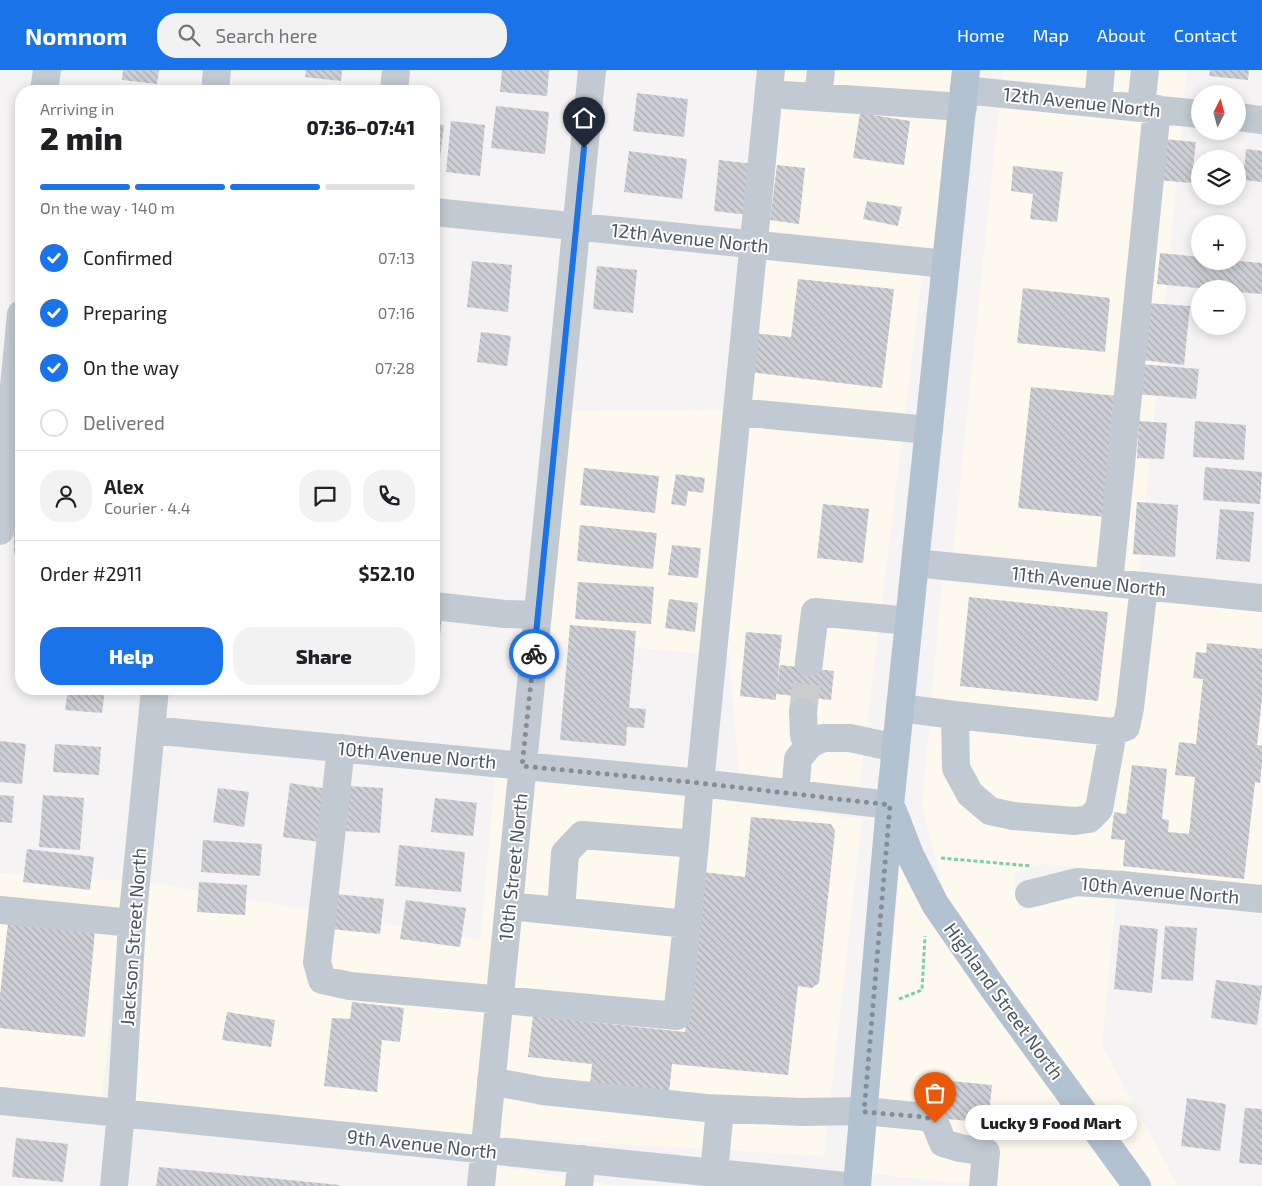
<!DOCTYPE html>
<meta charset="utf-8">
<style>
:root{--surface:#fff;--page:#f2f2f2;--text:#202124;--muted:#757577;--line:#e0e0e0;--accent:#1a73e8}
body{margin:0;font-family:"Exo 2",sans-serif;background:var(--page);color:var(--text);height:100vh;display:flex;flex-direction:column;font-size:19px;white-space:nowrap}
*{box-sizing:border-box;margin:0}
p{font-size:16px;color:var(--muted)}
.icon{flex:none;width:28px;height:28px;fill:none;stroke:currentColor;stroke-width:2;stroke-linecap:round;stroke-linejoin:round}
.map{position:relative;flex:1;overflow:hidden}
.panel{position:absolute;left:15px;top:15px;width:425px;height:610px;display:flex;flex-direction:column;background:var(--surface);border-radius:20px;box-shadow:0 2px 12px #0003}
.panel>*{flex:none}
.needle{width:32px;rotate:6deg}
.fabs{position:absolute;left:1191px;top:15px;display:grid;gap:10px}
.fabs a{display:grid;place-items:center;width:55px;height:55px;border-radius:50%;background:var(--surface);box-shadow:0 2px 12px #0003;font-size:25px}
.pin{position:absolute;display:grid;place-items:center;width:42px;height:42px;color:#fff;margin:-51px -21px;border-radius:50% 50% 50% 0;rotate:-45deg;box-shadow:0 0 5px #0007}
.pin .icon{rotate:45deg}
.courier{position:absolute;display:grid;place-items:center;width:50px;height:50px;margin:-25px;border:4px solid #1a73e8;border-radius:50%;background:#fff;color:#222;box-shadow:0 1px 6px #0007}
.bubble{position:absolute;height:35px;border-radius:18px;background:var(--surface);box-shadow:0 2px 12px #0003;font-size:16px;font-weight:800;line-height:35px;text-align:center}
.headline em{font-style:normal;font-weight:800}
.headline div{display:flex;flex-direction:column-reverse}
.headline{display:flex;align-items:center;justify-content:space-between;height:85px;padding:0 25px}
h1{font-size:32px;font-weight:800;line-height:38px}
.bar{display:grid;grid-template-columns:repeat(4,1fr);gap:8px 5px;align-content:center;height:60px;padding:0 25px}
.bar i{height:6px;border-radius:4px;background:var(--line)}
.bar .selected{background:var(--accent)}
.bar p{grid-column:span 4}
.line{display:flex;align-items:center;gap:12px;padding:0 25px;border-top:1px solid var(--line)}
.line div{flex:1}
.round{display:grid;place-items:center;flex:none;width:52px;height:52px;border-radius:20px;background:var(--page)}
ol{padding:0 25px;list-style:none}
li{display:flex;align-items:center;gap:15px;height:55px}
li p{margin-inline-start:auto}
li .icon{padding:5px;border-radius:50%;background:var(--accent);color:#fff;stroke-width:4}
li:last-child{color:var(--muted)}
li i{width:28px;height:28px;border:2px solid var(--line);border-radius:50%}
.action{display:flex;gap:10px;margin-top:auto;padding:10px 25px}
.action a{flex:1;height:58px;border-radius:20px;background:var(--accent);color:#fff;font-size:20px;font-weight:800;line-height:58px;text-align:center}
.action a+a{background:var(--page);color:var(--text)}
header{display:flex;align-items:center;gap:30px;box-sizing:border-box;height:70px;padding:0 25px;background:var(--accent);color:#fff}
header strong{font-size:24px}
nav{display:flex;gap:28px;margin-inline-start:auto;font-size:18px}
.search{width:350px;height:45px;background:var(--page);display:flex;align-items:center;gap:12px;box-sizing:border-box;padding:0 18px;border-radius:20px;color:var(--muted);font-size:19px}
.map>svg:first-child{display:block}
.commercial{fill:#fdf9ef}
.building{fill:url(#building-back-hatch)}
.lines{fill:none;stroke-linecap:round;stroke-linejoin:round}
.minor-tunnel{stroke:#caccce;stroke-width:28;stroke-dasharray:28 14;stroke-linecap:butt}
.path{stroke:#7ad0a6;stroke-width:3;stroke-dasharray:4 2.5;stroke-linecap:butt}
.minor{stroke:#c1cad2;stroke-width:28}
.major{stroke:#b3c2d1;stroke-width:28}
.done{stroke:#868d94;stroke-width:5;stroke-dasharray:0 9}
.route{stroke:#1a73e8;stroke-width:6}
.labels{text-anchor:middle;stroke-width:4;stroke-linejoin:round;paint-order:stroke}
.street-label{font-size:19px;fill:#4a5661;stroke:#fff}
</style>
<header>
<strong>Nomnom</strong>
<div class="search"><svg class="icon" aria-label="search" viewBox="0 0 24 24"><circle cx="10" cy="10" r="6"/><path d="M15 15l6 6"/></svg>Search here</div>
<nav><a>Home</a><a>Map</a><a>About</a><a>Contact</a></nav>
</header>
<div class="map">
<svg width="1262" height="1116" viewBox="0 0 1262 1116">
<defs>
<pattern id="building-back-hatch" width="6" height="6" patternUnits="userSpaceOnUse" patternTransform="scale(1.25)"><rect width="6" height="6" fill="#cdcfd5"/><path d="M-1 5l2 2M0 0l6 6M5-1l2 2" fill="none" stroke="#a8abb0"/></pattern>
</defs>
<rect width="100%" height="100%" fill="#f5f3f3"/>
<path class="commercial" d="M782,0H956L938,178L764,161Z
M1003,0H1187L1184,28L1002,9Z
M999,37L1182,56L1139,502L953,482Z
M761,189L922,205L859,719L739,703L729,586L548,570L571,341L744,340Z
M942,511L1262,542V815L1041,794L1016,802L1014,813L1019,841L1078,826L1116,828L1102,976L1178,1116H1154L945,827L922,737Z
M495,707L508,708L473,1065L127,1030L149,812L480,870Z
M534,711L699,727L862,749L824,1086L498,1067Z
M901,787L925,844L1121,1116H990L871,1104Z
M0,803L124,811L102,1028L0,1017Z
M495,1095L618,1116H493Z"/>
<path class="building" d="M123,0H159L157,14L122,10Z
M306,0H342L341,11L305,7Z
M502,0H549L547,26L500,22Z
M1210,0H1249L1248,10L1209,6Z
M246,17L274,20L273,21H246Z
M637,23L688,29L684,67L633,61Z
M496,36L549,42L545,84L491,78Z
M860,43L910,51L904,95L853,88Z
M451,51L485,55L480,106L446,102Z
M434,53L444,55L438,105L434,104Z
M1163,69L1196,72L1191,113L1158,110Z
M1246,79L1262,81V112L1243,110Z
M629,81L687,89L682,129L624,122Z
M1204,83L1231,86V89H1204Z
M719,90L754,94L749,145L714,141Z
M777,95L805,98L799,154L770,150Z
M1013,96L1063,102L1057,152L1030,149L1033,124L1011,121Z
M867,131L902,137L898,156L863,149Z
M434,181L437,182L435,204H434Z
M1160,183L1200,187V191H1238L1262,193V224L1238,222V219H1207L1157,214Z
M472,191L512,195L508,242L467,237Z
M597,196L637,200L633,243L593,239Z
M798,209L894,219L882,318L749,302L753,263L791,267Z
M1023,218L1110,228L1105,282L1017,273Z
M1148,233L1190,236L1184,295L1143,290Z
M481,262L511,266L507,296L477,292Z
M1140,294L1199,299L1196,329L1137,324Z
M1031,317L1117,326L1105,447L1018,438Z
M1139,351L1167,353L1164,389L1137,388Z
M1195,351L1246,355L1244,390L1193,387Z
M1205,397L1262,402L1260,434L1203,430Z
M584,398L659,406L655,443L580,435Z
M16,401H21V432H15Z
M676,404L705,408L703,423L688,421L686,436L671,434Z
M1137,432L1178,435L1175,487L1133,484Z
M823,434L869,439L863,493L817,488Z
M1220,439L1254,442L1250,492L1216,489Z
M14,454L21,455V485H14Z
M580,455L657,463L653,499L577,491Z
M672,475L701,478L698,508L668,505Z
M578,512L654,517L651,554L575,549Z
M969,527L1108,542L1098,631L960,616Z
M669,529L698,533L695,562L665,558Z
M434,547L442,548L435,612H434Z
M570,555L636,561L629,638L646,639L644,658L627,657L626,676L560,670Z
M746,562L782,565L777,616L780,595L834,601L831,630L776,624V630L740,626Z
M1207,573L1262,579V628L1257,675L1262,676V693L1260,713L1255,712L1244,809L1123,796L1125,770L1111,769L1114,742L1126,744L1132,695L1167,699L1162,749L1169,750L1168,762L1189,764L1195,707L1175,705L1179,672L1196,674L1203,609L1193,608L1196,582L1206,583Z
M68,619H105L102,643L65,640Z
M0,671L26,674L22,714L0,712Z
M55,674L101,677L99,705L53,702Z
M290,713L328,719L320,772L283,767Z
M348,716L383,718L380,763L345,761Z
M218,718L249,722L244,757L213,752Z
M0,725L14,726L12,753L0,752Z
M43,725L84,728L80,780L39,777Z
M435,728L477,733L473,766L431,762Z
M751,747L831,754L835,761L819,913L812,918L798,916L788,1005L672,994L669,1023L590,1014L592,994L528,987L533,946L685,962L703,802L745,807Z
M203,770L262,774L260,806L201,802Z
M399,775L465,782L461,822L395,816Z
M27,779L94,787L90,820L23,812Z
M199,812L247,815L245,845L197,842Z
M336,824L384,829L380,864L331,859Z
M406,830L466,838L460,877L400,869Z
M8,853L95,861L85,967L0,958V925Z
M1120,855L1158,859L1152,923L1114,919Z
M1165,856L1197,858L1193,911L1161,909Z
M1216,910L1262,916L1257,955L1211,948Z
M352,932L404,938L400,972L382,970L377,1022L324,1016L332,948L350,949Z
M227,942L275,950L271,977L222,970Z
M941,1010L992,1015L988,1053L937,1048Z
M1187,1028L1226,1034L1220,1081L1181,1076Z
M1245,1038L1262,1039V1095L1239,1093Z
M16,1068L68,1074L63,1112L12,1107Z
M159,1097L340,1115L339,1116H156Z"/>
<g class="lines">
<path class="minor-tunnel" d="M803,642L809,592"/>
<path class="path" d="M941,788L1031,796
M899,929L922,920L925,866"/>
<path class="minor" d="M964,20L1200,44
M44,21L47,0
M215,21L217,0
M394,21L396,0
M769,24L963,37
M818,27L821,0
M1098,33L1101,0
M1141,37L1145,0
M1238,47L1262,50
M434,142L946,194
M737,342L929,360
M0,461L21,244
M915,493L1262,528
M1109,513L1157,39
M434,536L505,544L538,545
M809,592L815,542L909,551
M900,638L955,645L1113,662L1126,657L1130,638L1144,516
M803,642L804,666L810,674
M955,645L956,698L970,724L990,741L1013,746L1075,751L1089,749L1099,739L1113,662
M151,660L700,713L890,735
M341,678L317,892L322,910L350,916L677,946L687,854
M795,724L798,689L810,674L823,668H850L896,678
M1029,824L1077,812L1122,815L1262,829
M509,836L687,854L695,774L700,713L771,0
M0,840L132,853
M561,841L565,783L582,765L695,774
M491,1011L543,1021L706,1038L801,1042L864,1041L926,1047L935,1053L943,1073L960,1078L986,1082L983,1116
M0,1031L845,1116
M714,1103L720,1039
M114,1116L121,1043L132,853L155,619
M481,1116L592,0
M579,1116L582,1089"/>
<path class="major" d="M893,741L910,785L935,834L993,918L1137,1116
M857,1116L890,735L966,0"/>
</g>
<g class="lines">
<path class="done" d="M534,584L522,696L700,713L890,735L864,1042L926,1047L935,1053"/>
<path class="route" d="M534,584L584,78"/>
</g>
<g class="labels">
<g class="street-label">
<text transform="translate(1082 32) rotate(6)" y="7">12th Avenue North</text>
<text transform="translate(690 168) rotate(6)" y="7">12th Avenue North</text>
<text transform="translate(1089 511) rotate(6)" y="7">11th Avenue North</text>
<text transform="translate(417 685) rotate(5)" y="7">10th Avenue North</text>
<text transform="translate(513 797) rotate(-84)" y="7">10th Street North</text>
<text transform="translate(1160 820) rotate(5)" y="7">10th Avenue North</text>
<text transform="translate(133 867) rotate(-86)" y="7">Jackson Street North</text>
<text transform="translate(1004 931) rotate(54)" y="7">Highland Street North</text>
<text transform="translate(422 1074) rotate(6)" y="7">9th Avenue North</text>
</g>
</g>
</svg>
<div class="fabs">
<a><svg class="needle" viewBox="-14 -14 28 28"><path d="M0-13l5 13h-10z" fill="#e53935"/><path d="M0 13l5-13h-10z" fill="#757577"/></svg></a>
<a><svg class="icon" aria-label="layers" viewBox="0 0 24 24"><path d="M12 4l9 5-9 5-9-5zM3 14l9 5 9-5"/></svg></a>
<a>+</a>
<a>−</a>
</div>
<div class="pin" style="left:935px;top:1053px;background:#ea580c"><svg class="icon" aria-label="bag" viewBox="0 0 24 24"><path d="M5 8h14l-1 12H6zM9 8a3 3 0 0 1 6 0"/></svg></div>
<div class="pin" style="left:584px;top:78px;background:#1f2937"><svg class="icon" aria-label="home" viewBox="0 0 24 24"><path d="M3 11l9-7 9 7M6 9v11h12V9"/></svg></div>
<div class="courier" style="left:534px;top:584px"><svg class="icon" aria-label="bike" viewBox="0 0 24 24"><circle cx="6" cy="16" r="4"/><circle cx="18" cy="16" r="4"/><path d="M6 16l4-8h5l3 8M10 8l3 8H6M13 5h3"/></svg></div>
<div class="bubble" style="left:965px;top:1035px;width:172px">Lucky 9 Food Mart</div>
<section class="panel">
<div class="headline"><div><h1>2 min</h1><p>Arriving in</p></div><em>07:36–07:41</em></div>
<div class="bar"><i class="selected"></i><i class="selected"></i><i class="selected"></i><i></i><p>On the way · 140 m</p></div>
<ol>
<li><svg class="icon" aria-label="check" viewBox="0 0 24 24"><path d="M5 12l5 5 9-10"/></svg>Confirmed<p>07:13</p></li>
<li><svg class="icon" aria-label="check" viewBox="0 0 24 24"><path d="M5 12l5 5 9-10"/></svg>Preparing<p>07:16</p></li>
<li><svg class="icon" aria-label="check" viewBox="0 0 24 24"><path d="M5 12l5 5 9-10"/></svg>On the way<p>07:28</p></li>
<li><i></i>Delivered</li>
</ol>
<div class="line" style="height:90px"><a class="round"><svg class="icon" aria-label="person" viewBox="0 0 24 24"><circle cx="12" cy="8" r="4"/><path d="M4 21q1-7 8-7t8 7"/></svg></a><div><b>Alex</b><p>Courier · 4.4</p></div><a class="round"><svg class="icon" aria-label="chat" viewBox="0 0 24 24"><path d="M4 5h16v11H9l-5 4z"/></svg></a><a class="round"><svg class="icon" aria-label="phone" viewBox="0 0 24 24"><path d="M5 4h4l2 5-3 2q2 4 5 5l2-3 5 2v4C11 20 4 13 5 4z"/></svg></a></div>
<div class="line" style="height:65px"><div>Order #2911</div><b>$52.10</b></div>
<div class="action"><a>Help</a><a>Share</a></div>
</section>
</div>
